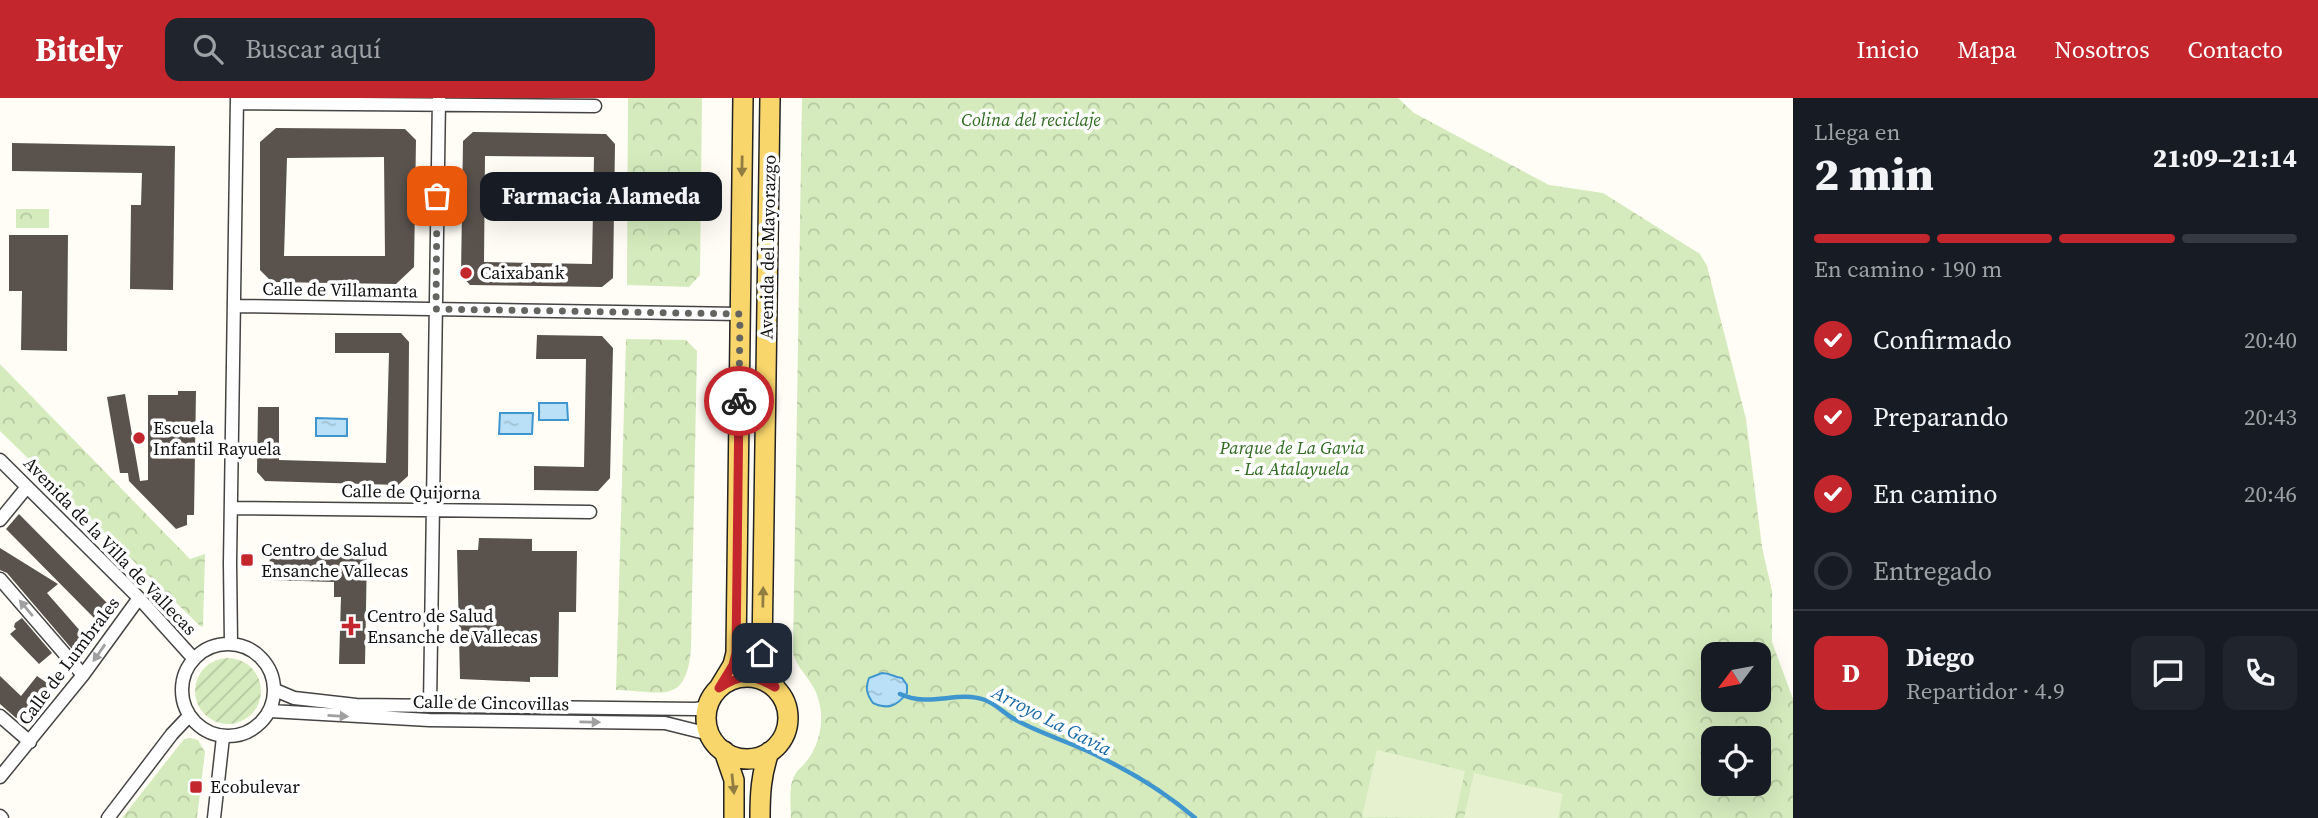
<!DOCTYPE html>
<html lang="es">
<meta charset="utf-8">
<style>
:root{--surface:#171b24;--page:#20242c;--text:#f1f3f6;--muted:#9ea1a6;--line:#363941;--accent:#c4262e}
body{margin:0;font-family:"Source Serif 4",serif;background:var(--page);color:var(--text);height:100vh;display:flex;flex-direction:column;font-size:26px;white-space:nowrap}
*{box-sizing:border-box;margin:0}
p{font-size:23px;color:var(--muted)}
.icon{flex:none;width:38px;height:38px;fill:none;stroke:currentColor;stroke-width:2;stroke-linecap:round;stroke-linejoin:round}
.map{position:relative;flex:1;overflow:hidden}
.sheet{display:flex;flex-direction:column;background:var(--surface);width:525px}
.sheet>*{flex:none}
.needle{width:46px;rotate:238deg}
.buttons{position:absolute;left:1701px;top:544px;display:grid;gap:14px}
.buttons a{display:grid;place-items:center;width:70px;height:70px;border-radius:14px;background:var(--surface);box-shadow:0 7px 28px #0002;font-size:35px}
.pin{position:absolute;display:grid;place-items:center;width:60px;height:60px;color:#fff;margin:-30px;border-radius:14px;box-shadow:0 4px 10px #0006}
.courier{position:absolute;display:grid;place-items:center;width:70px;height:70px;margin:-35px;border:5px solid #c4262e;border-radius:50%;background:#fff;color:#222;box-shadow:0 2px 9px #0007}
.bubble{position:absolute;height:49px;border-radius:14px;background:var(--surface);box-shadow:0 7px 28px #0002;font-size:23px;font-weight:800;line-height:49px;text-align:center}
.overview em{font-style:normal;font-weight:800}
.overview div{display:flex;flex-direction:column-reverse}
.overview{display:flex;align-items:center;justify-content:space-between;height:119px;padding:0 21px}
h1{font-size:46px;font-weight:800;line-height:52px}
.bar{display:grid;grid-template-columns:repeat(4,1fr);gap:10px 7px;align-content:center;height:84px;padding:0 21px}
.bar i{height:9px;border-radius:5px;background:var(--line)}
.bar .selected{background:var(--accent)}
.bar p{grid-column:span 4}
.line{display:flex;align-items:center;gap:18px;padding:0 21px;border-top:2px solid var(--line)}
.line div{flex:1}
.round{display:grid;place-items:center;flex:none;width:74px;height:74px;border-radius:14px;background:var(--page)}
ol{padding:0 21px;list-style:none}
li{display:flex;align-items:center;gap:21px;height:77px}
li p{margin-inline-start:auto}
li .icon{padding:7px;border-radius:50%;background:var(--accent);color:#fff;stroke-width:4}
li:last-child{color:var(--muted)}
li i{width:38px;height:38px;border:4px solid var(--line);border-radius:50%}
header{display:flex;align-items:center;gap:42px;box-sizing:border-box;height:98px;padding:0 35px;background:var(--accent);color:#fff}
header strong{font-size:33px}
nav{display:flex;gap:38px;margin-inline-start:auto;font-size:24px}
.search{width:490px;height:63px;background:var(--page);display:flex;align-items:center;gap:18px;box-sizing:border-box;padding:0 24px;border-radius:14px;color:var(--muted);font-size:26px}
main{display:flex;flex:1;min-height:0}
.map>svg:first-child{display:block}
.park{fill:url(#park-crowns);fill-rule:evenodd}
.garden{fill:url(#garden-furrows)}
.pitch{fill:#e6f2cf}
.water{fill:url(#water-ripples);stroke:#3f96cf;stroke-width:2}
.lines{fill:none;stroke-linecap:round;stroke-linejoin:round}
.stream{stroke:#3f96cf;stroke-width:4.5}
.building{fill:#5a524d;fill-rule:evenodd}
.street-casing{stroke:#444;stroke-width:15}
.primary-casing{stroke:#222;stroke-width:22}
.street{stroke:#fff;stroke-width:12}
.primary{stroke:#f9d66b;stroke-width:19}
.oneway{fill:#917d42}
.oneway2{fill:#a0a0a0}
.done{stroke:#646461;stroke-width:7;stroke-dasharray:0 12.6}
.route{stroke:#c4262e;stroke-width:9}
.poi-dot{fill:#c4262e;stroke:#fff;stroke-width:2.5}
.labels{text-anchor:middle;stroke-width:7;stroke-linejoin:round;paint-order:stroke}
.park-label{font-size:18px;font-style:italic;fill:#2f6b1f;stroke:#fff}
.street-label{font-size:18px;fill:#111;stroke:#fff}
.poi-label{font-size:18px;fill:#111;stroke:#fff;text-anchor:start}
.water-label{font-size:19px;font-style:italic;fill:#1768a6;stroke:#fff}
</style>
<header>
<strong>Bitely</strong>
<div class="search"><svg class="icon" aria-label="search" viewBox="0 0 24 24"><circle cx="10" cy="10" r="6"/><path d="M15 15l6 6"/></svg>Buscar aquí</div>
<nav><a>Inicio</a><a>Mapa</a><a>Nosotros</a><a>Contacto</a></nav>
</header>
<main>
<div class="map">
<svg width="1793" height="720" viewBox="0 0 1793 720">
<defs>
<pattern id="park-crowns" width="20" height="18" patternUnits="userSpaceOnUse" patternTransform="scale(1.75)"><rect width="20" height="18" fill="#d5ebbd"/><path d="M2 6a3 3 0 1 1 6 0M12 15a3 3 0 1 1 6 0" fill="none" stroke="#b6c8a1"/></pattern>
<pattern id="garden-furrows" width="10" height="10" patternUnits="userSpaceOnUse" patternTransform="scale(1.75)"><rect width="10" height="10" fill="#d5ebbd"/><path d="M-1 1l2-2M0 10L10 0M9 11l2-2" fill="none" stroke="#b6c8a1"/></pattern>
<pattern id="water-ripples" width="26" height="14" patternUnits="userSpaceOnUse" patternTransform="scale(1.75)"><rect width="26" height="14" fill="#b9e0f7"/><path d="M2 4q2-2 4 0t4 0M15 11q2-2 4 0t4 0" fill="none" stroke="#9ebfd3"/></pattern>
</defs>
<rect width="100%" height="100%" fill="#fffdf5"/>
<path class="park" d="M628,0H702L700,177L689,189L627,187Z
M802,0H1398L1414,15L1549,87L1603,95L1700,156L1707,168L1746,321L1762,449L1772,493V544L1793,601V720H791C791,707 788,688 795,677C797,672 802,669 806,664C818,649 824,627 820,608C816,583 798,574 793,555ZM1713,556H1759V602H1713ZM1713,640H1759V686H1713Z
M16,111H49V130H16Z
M626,241L686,242L697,253L691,551C686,608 662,593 616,592Z
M0,266L190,461L205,456L203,529L200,528L0,333Z
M191,640L198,642L205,654L197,720H122L184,641Z"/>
<path class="garden" d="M195 593a33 33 0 1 1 66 0a33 33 0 1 1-66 0Z"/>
<path class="pitch" d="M1377,652L1465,673L1455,720L1362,719Z
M1474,675L1563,696L1558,720H1464Z"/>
<path class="water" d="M539,305H567L568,322H539Z
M500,315H533L532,336H499Z
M316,320L347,321V338H316Z
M882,575C890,575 894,579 902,580L907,587V595C897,608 888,612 873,605C867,597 865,590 869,580Z"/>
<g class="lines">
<path class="stream" d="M900,596C930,610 957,592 985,602C996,606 1006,617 1016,622C1043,637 1073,645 1100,659C1135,676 1166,695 1195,720"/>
</g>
<path class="building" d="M276,30L405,31L416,42L414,169L396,186L272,184L260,172V44ZM384,59L385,158H284L287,60Z
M473,34L606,36L615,46L613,180L602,189L470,187L461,177L463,43ZM485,58L594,59L592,166L484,164Z
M12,45L175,48L173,192L130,191L131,107H141L142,75L12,73Z
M9,137H68L67,253L21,252L22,193H9Z
M335,235H401L409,244L408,378L398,387L265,383L257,374L258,309H279V362L386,365L389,255H335Z
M537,237L602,238L613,250L610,380L598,393L534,392V368L584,369L586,261H536Z
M178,293H196L194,417H187V427L176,431L129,383L128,375H120L107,299L125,296L140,383L148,382V297H178Z
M19,416L113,511L101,527L6,431Z
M479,440L532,441V453H577L576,514H559L558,579H530V584L460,581L457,452H478Z
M0,450L58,486L47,495L89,543L78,558L7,475L0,472Z
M270,451L367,453L365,566H339L341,499H334V484L269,482Z
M22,520L52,555L39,566L10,536L16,531L14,529L15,525Z
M0,578L21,598L37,578L47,585L50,594L31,619L16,620L0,606Z"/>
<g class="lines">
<g class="street-casing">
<path id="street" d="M237,5L595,8
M234,208L740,216
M0,362L139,500L193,560
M231,410L590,414
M0,422L27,389
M0,481L83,577
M182 592a46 46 0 1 1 92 0a46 46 0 1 1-92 0Z
M231,546L230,465L237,0
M275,592L294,600L356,607L696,611L707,609
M430,608L439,0
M270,613L429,622L665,625L709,636
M0,618L30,644
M0,679L83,577L139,500
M0,718L2,720
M108,720L172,636L189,618
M214,720L223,639"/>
</g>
<g class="primary-casing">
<path id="primary" d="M770,0L762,555L766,570L775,589
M706 620a41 41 0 1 1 82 0a41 41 0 1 1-82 0Z
M719,590L733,567L736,555L743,0
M724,653L734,682V720
M760,720C760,696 761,677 769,654"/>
</g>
<use href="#street" class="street"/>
<use href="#primary" class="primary"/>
</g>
<defs><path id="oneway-solid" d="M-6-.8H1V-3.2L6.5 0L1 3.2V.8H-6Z" transform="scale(1.75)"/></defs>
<g class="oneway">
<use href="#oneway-solid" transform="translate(742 68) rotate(91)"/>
<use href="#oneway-solid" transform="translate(763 499) rotate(-89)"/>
<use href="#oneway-solid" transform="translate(733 686) rotate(84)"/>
</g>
<g class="oneway2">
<use href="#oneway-solid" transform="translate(26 510) rotate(-130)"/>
<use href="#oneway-solid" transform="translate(99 555) rotate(125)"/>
<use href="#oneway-solid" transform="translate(338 618) rotate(3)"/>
<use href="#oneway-solid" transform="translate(590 624) rotate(1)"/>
</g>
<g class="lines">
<path class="done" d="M437,98L436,211L740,216L739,303"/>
<path class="route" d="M739,303L736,555L733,567L719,590C742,575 752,576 775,589L766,570L762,555"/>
</g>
<g class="poi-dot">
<circle cx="466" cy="175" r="7"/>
<circle cx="139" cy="340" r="7"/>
<rect x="240" y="455" width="14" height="14" rx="3.5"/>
<path d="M347.5 517.5h7v7h7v7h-7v7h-7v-7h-7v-7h7z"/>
<rect x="189" y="682" width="14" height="14" rx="3.5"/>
</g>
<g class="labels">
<g class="park-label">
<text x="1031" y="28">Colina del reciclaje</text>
<text x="1292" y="356">Parque de La Gavia<tspan x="1292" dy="21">- La Atalayuela</tspan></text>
</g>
<g class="street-label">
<text transform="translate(768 149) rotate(-89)" y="6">Avenida del Mayorazgo</text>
<text transform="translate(340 192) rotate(1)" y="6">Calle de Villamanta</text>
<text transform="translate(411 394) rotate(1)" y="6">Calle de Quijorna</text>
<text transform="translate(110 448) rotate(46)" y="6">Avenida de la Villa de Vallecas</text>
<text transform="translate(69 563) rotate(-53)" y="6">Calle de Lumbrales</text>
<text transform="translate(491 605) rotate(1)" y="6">Calle de Cincovillas</text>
</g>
<g class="poi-label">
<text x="480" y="181">Caixabank</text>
<text x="153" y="336">Escuela<tspan x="153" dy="21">Infantil Rayuela</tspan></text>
<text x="261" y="458">Centro de Salud<tspan x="261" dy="21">Ensanche Vallecas</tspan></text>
<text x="367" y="524">Centro de Salud<tspan x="367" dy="21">Ensanche de Vallecas</tspan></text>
<text x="210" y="695">Ecobulevar</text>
</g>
<g class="water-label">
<text transform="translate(1052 622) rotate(27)" y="7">Arroyo La Gavia</text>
</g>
</g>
</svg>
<div class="buttons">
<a><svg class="needle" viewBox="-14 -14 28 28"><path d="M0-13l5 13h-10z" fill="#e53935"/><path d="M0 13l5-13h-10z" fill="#9ea1a6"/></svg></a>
<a><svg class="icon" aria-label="locate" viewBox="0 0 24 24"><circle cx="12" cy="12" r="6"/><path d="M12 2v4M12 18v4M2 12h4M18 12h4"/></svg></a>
</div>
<div class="pin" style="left:437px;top:98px;background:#ea580c"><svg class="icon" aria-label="bag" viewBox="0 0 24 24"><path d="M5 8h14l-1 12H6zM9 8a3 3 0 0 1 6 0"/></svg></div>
<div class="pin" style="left:762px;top:555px;background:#1f2937"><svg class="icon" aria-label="home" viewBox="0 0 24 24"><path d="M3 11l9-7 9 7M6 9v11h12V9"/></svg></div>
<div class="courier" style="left:739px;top:303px"><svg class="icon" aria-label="bike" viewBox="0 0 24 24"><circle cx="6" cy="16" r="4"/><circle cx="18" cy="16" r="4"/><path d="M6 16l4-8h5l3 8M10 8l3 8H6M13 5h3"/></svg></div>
<div class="bubble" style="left:480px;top:74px;width:242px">Farmacia Alameda</div>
</div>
<section class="sheet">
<div class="overview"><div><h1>2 min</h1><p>Llega en</p></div><em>21:09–21:14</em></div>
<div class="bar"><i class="selected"></i><i class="selected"></i><i class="selected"></i><i></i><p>En camino · 190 m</p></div>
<ol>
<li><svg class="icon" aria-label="check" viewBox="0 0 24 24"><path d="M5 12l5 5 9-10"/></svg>Confirmado<p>20:40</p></li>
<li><svg class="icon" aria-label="check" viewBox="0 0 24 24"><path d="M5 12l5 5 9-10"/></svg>Preparando<p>20:43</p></li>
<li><svg class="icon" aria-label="check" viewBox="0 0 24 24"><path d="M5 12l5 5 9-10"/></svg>En camino<p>20:46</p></li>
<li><i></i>Entregado</li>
</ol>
<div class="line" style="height:126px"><b class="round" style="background:var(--accent);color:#fff">D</b><div><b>Diego</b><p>Repartidor · 4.9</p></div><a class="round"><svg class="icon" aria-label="chat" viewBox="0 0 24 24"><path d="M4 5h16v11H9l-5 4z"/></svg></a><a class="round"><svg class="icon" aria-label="phone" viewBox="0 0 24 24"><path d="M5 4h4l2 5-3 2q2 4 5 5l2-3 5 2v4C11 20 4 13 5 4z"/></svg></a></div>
</section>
</main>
